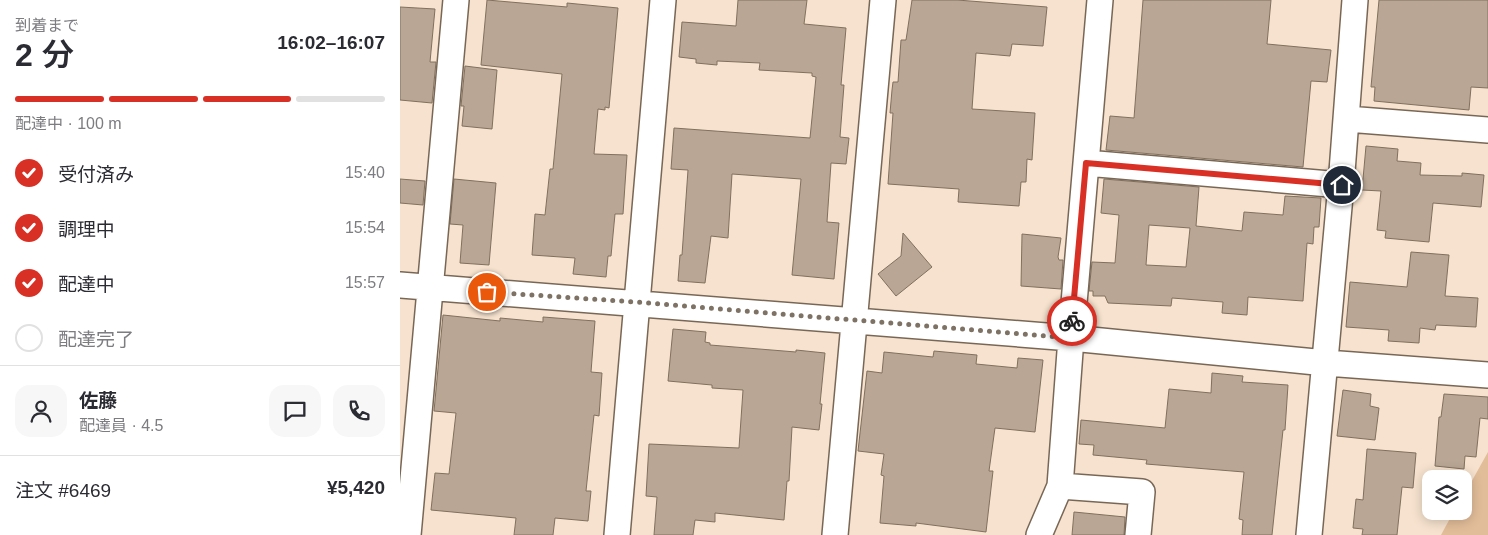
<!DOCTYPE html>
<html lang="ja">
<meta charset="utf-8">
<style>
:root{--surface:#fff;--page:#f7f7f7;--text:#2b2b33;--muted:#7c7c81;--line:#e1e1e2;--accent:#d93025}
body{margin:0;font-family:Arial,"Noto Sans JP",sans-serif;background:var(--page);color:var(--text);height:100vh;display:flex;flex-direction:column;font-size:19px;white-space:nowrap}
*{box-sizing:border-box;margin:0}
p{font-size:16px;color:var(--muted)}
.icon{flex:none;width:28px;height:28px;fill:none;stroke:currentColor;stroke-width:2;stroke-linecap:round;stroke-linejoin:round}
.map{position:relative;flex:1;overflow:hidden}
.drawer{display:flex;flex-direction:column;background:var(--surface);width:400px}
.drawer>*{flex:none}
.tools{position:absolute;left:1022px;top:470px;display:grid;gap:10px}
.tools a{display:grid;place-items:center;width:50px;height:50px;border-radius:10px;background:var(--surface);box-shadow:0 2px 12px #0003;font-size:25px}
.pin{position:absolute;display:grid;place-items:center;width:42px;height:42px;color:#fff;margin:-21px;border:2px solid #fff;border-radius:50%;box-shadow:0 1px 5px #0007}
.courier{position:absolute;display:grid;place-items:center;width:50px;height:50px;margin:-25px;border:4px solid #d93025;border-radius:50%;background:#fff;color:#222;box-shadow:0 1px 6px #0007}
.overview em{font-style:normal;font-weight:600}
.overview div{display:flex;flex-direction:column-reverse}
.overview{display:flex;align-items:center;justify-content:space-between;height:85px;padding:0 15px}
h1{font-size:32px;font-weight:600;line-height:38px}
.bar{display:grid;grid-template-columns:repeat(4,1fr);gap:8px 5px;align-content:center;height:60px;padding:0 15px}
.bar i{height:6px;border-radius:4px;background:var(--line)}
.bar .selected{background:var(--accent)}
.bar p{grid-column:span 4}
.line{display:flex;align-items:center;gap:12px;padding:0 15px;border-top:1px solid var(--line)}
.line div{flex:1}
.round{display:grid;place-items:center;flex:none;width:52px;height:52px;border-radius:15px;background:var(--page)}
ol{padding:0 15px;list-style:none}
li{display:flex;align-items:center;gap:15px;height:55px}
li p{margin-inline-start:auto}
li .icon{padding:5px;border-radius:50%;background:var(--accent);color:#fff;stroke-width:4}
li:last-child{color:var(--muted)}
li i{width:28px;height:28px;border:2px solid var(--line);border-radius:50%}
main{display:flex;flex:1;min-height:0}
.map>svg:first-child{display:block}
.green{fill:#e2bd99}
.building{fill:#b9a694;stroke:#82705f;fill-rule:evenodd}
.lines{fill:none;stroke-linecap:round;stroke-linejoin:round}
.street-casing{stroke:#796756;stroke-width:28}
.street{stroke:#fff;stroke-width:25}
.done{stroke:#7e7265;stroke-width:5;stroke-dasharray:0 9}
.route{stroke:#d93025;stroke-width:6}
</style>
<main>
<section class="drawer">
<div class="overview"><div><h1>2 分</h1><p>到着まで</p></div><em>16:02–16:07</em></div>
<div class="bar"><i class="selected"></i><i class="selected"></i><i class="selected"></i><i></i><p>配達中 · 100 m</p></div>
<ol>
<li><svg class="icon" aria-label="check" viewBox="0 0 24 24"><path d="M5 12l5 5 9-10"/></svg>受付済み<p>15:40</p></li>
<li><svg class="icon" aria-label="check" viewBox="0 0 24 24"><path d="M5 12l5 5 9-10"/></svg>調理中<p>15:54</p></li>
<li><svg class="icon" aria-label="check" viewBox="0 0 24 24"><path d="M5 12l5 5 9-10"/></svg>配達中<p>15:57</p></li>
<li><i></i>配達完了</li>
</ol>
<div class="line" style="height:90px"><a class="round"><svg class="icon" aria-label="person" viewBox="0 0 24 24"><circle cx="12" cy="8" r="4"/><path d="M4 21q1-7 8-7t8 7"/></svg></a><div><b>佐藤</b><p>配達員 · 4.5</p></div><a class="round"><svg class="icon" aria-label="chat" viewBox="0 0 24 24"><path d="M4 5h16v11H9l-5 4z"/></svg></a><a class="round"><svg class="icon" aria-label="phone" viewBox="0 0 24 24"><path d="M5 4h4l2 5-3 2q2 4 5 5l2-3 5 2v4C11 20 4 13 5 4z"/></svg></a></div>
<div class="line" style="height:65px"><div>注文 #6469</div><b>¥5,420</b></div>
</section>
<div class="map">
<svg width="1088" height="535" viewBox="0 0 1088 535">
<rect width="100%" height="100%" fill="#f6e2ce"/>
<path class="green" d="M1088,452V535H1041L1054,511H1064V495Z"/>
<path class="building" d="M87,0L167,7V3L218,8L209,108L205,107V110L198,109L194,154L227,155L223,214H215L211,256H208L206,277L173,274L175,258L132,255L135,214L145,215L150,169H153L162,74L81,65Z
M338,0H407L404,24L446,28L441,85H444L440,137L449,138L446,164L431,163L427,222L439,223L434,279L392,275L401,179L332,174L328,238L311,236L305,283L278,281L280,255H282L288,170L271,169L274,128L410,138L416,77L412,76V73L359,70L360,63L317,61V65L296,63V59L279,57L282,22L336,26Z
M512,0H557L647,7L643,46L612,44L610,56L576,53L572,109L635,113L632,160L627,159L626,182H621L619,206L558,202L559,189L488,184L493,113H490L492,90L493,82H498L501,40H506Z
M743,0H871L867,44L931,50L927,82L911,81L903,167L706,150L710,116L734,118Z
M979,0H1088V88L1071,87L1069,110L974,101L975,87H971Z
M0,7L35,9L30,62H36L32,103L0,100Z
M65,66L97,70L92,129L62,126L64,106H61Z
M966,146L998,149L997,161L1021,163L1020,175L1062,176V173L1084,175L1081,207L1033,203L1029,242L985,238L986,231L977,230L981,191L962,190Z
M0,179L25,181L23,205L0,203Z
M54,179L96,183L89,265L60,263L63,225L50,224Z
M704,179L799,187L796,226L842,231L844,212L883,215L885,196L921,198L919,227H914L913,244L907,243L903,301L848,297L847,315L822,313L823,302L772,298L771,306L708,303L705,296H693V291H689L692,262L715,263L719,215L701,213ZM749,225L790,228L786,267L746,265Z
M503,233L532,267L496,296L478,274L501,256Z
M622,234L661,238L658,257L659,260H663L661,289L621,286Z
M1011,252L1049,255L1045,296L1078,298L1076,327L1036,325L1035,330L1020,328L1019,343L988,341L989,330L946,327L950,282L1007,287Z
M43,315L100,321V318L143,322V317L195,321L191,372L202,373L199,416L194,415L186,491H191L188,521L155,518L153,535H114L116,518L31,510L35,473L49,474L56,413L34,411Z
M273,329L306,332L305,342L310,343V345L396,352V350L425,353L420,404H422L419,430L392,427L389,481H387L384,520L315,513V522L295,520L293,535H254L257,497L246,496L249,444L339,448L343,390L312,388V385L268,381Z
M534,351L577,355L576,364L617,368L618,358L643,360L635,432L595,428L589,471H593L586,532L516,523V526L480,523L484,476L481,475L484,454L458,451L467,371L482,373L484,352L533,357Z
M812,373L843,376L842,382L888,385L885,430H883L872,535H842L843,520L839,519L844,472L746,464L747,460L693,455L694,445L679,444L681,420L765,428L769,389L811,393Z
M943,390L971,394L970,406L979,408L975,440L937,436Z
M1044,394L1088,397V419L1080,418L1076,457L1065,456L1064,469L1035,466L1039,417H1041Z
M967,449L1016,453L1013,488L1002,487L997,535H962L963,529L953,528L956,499L963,500Z
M674,512L725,517L724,535H672Z"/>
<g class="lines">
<g class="street-casing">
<path id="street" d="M947,119L1088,130
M686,163L941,185
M0,285L671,338L926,363L1088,375
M660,486L742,492L738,535
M8,535L56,0
M217,535L263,0
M435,535L483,0
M639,535L660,486L671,338L700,0
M909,535L941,185L955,0"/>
</g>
<use href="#street" class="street"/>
</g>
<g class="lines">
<path class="done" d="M87,292L236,302L671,338L672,321"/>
<path class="route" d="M672,321L686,163L942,185"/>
</g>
</svg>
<div class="tools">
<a><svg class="icon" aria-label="layers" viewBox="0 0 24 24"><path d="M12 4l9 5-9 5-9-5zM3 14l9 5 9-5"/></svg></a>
</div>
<div class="pin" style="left:87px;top:292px;background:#ea580c"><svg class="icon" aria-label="bag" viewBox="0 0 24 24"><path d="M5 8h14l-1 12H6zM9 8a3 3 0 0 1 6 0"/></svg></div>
<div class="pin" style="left:942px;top:185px;background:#1f2937"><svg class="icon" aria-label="home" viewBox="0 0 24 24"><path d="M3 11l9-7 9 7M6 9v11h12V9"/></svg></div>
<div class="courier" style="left:672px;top:321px"><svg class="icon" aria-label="bike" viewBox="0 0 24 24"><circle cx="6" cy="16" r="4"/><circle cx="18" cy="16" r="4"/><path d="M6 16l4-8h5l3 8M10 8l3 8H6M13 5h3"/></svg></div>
</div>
</main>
